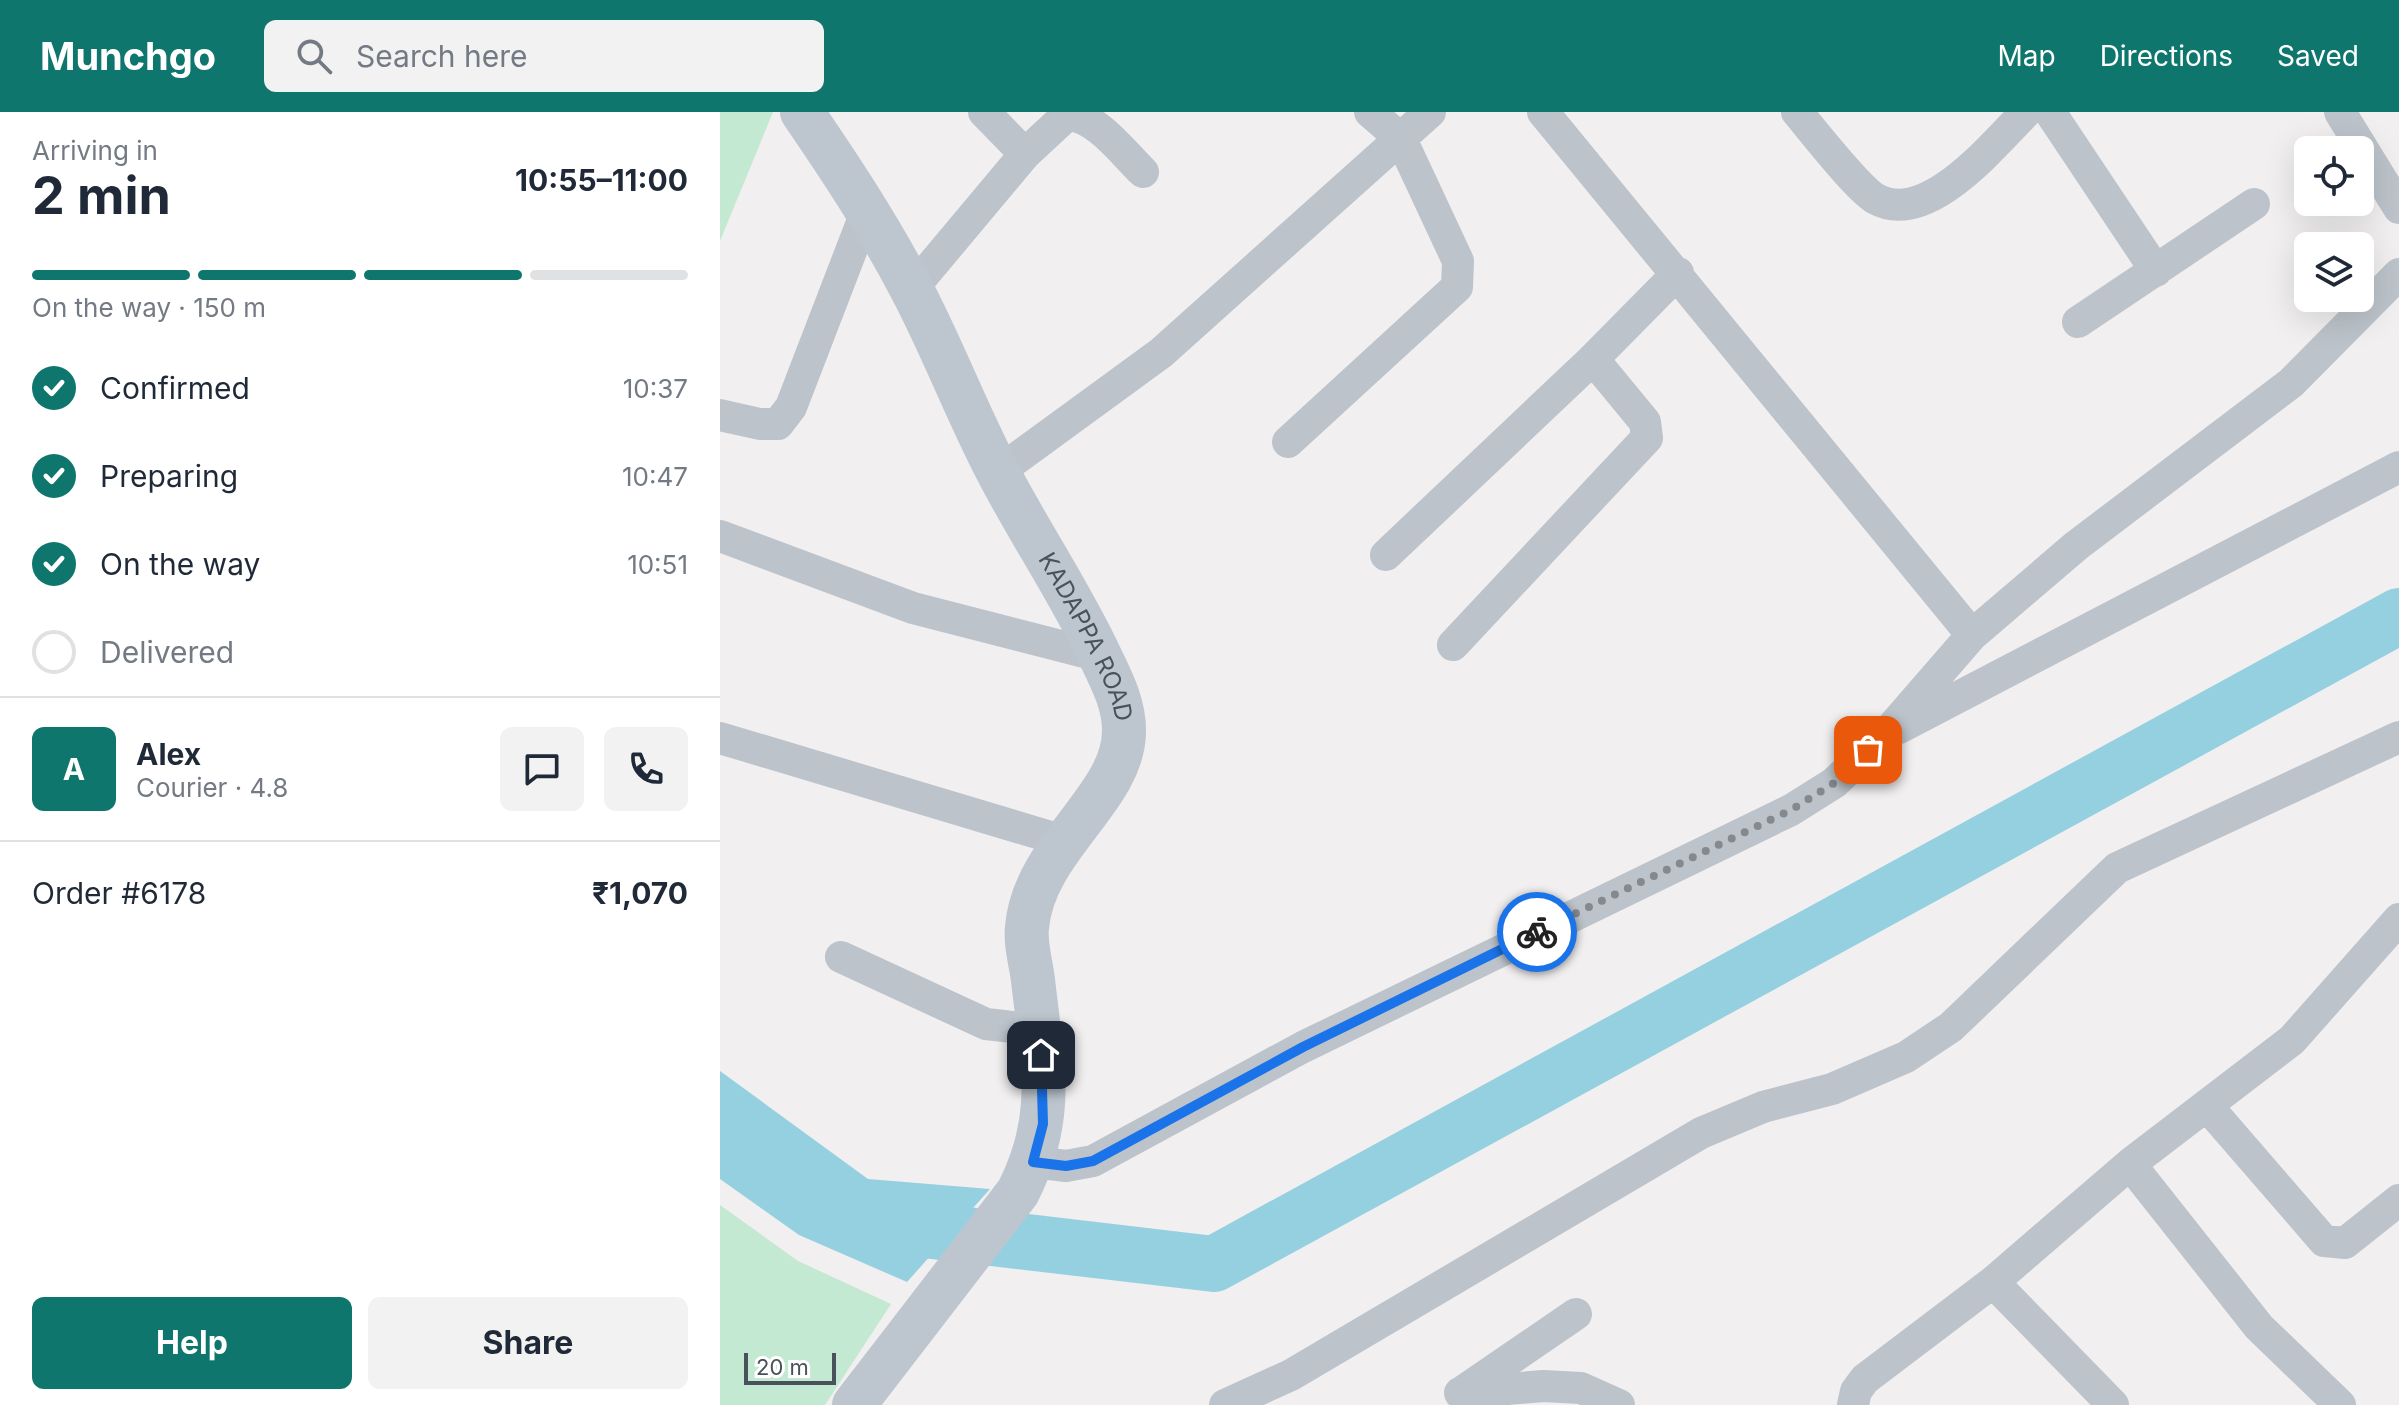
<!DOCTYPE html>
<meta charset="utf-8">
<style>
:root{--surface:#fff;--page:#f2f2f3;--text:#1f2937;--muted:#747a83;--line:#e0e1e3;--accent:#0f766e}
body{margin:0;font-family:Inter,sans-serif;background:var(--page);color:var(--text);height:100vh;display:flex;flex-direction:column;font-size:30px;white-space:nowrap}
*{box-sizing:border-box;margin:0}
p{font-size:26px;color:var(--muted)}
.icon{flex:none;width:44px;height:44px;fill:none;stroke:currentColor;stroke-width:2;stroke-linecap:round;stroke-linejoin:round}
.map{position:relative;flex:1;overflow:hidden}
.details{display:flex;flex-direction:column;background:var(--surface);width:720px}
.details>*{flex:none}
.fabs{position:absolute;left:1574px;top:24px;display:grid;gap:16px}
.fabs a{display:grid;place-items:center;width:80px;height:80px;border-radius:12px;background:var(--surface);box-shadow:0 8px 32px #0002;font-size:40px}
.scale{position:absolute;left:24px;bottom:20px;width:92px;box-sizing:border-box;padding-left:8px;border:4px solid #49525a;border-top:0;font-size:22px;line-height:28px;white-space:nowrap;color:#49525a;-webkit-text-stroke:6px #fff;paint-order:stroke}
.pin{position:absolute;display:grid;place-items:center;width:68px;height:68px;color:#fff;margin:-34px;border-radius:16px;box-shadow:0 4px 12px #0006}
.courier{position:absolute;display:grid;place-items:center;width:80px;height:80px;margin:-40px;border:6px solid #1a73e8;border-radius:50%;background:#fff;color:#222;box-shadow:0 2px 10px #0007}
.summary em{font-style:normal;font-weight:700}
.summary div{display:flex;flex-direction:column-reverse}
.summary{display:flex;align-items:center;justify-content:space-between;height:136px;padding:0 32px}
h1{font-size:52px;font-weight:700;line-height:60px}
.bar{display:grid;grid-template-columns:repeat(4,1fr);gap:12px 8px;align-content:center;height:96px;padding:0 32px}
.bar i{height:10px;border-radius:6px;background:var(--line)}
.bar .current{background:var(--accent)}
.bar p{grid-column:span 4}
.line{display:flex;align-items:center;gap:20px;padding:0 32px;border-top:2px solid var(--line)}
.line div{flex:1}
.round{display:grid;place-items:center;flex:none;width:84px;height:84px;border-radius:12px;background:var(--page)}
ol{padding:0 32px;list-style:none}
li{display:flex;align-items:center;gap:24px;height:88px}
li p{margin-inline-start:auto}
li .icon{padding:8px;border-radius:50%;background:var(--accent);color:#fff;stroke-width:4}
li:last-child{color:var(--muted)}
li i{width:44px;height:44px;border:4px solid var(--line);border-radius:50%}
.cta{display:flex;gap:16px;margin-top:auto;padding:16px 32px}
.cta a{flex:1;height:92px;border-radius:12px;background:var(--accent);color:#fff;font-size:32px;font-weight:700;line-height:92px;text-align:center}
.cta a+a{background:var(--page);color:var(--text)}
header{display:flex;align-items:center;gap:48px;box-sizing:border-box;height:112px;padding:0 40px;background:var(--accent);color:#fff}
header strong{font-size:38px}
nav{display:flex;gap:44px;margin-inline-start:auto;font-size:28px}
.search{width:560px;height:72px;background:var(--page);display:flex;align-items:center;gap:20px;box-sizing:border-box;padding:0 28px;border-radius:12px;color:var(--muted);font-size:30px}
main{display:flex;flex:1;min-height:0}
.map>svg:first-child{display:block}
.green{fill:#c3e9d2}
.water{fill:#95d0e1}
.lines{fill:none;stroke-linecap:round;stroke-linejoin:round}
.river{stroke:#95d0e1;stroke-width:56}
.minor{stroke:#bcc3ca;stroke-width:32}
.secondary{stroke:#bdc5ce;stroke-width:44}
.done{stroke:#84898e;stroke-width:8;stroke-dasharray:0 14.4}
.route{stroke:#1a73e8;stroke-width:10}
.labels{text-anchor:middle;stroke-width:7;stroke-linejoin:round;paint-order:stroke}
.street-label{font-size:24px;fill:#49525a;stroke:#fff}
</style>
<header>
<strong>Munchgo</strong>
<div class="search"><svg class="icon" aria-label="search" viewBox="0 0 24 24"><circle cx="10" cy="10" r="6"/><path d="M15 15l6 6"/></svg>Search here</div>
<nav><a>Map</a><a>Directions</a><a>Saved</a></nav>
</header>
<main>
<section class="details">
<div class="summary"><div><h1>2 min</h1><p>Arriving in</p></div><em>10:55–11:00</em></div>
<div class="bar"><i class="current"></i><i class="current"></i><i class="current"></i><i></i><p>On the way · 150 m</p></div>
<ol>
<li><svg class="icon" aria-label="check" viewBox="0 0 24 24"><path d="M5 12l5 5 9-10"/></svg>Confirmed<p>10:37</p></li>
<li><svg class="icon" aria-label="check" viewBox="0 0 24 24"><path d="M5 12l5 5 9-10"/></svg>Preparing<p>10:47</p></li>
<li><svg class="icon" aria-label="check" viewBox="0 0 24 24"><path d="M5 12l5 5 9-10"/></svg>On the way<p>10:51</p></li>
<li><i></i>Delivered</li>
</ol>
<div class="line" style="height:144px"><b class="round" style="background:var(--accent);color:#fff">A</b><div><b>Alex</b><p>Courier · 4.8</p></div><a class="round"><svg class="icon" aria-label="chat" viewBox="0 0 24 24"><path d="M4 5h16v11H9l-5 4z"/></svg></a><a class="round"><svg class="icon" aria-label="phone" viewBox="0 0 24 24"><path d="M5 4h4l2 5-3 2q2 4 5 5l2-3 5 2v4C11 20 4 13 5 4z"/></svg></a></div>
<div class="line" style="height:104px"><div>Order #6178</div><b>₹1,070</b></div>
<div class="cta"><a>Help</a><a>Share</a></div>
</section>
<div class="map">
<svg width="1679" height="1293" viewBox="0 0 1679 1293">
<rect width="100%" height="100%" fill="#f1efef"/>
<path class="green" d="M0,0H53L0,129Z
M0,1093L78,1149L171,1192L105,1293H0Z"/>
<path class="water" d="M0,959L148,1067L270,1077L187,1170L79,1123L0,1067Z"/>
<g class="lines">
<path class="river" d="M153,1112L494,1152L1679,504"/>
<path class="minor" d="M264,0L305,42
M823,0L1252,523
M1077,0C1093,19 1138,77 1156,87C1207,115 1273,33 1306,0
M1330,0L1436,159
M1620,0L1679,96
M192,177L305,42L347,3C377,4 403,41 423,60
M1358,210L1534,92
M0,303L40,312H58L71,295L148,95
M568,330L737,175L738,149L681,27L650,0
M278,360L441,241L710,0
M0,424L193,496L380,544
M666,443L873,247L958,161
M733,533L927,326L925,310L873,247
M1179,616L1679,355
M0,626L344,729
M121,845L266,912L318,918
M1488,995L1604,1129L1625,1131L1679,1088
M313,1050L346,1054L373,1049L583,935L1071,698L1114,671L1166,622L1252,523L1356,434L1571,271L1679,162
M1410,1052L1539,1215L1620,1293
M1273,1170L1393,1293
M745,1278L856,1202
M740,1281L823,1274L861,1276L899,1293
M505,1293L571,1263L981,1021L1043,995L1112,977L1186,945L1231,915L1397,756L1679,625
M1133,1293L1136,1279L1145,1267L1273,1170L1410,1052L1572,928L1679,807"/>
<path class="secondary" id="s1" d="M82,0C121,57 158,113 190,174C222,234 246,299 278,360C310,422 350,480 380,544C391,567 404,591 404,618C405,686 314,735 307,815C305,831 311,852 313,868C322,950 337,1003 298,1080L134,1293"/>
</g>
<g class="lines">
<path class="done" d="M817,820L1071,698L1114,671L1148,638"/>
<path class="route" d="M321,943L323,1012L313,1050L346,1054L373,1049L583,935L817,820"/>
</g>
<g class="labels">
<g class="street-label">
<text dy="8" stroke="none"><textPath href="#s1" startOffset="598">KADAPPA ROAD</textPath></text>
</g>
</g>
</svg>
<div class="fabs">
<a><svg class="icon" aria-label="locate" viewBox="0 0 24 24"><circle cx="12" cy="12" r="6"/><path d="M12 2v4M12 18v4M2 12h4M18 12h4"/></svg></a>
<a><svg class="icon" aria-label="layers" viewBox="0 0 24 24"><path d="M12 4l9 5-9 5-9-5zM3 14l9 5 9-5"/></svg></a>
</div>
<div class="scale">20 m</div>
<div class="pin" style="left:1148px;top:638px;background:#ea580c"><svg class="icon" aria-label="bag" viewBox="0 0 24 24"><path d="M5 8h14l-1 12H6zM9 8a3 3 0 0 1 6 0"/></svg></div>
<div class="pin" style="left:321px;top:943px;background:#1f2937"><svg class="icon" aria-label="home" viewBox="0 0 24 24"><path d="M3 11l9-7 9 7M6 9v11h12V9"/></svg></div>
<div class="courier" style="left:817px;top:820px"><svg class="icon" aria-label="bike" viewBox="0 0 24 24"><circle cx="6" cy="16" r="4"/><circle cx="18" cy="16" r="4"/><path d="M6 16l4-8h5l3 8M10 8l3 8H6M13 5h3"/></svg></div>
</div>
</main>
